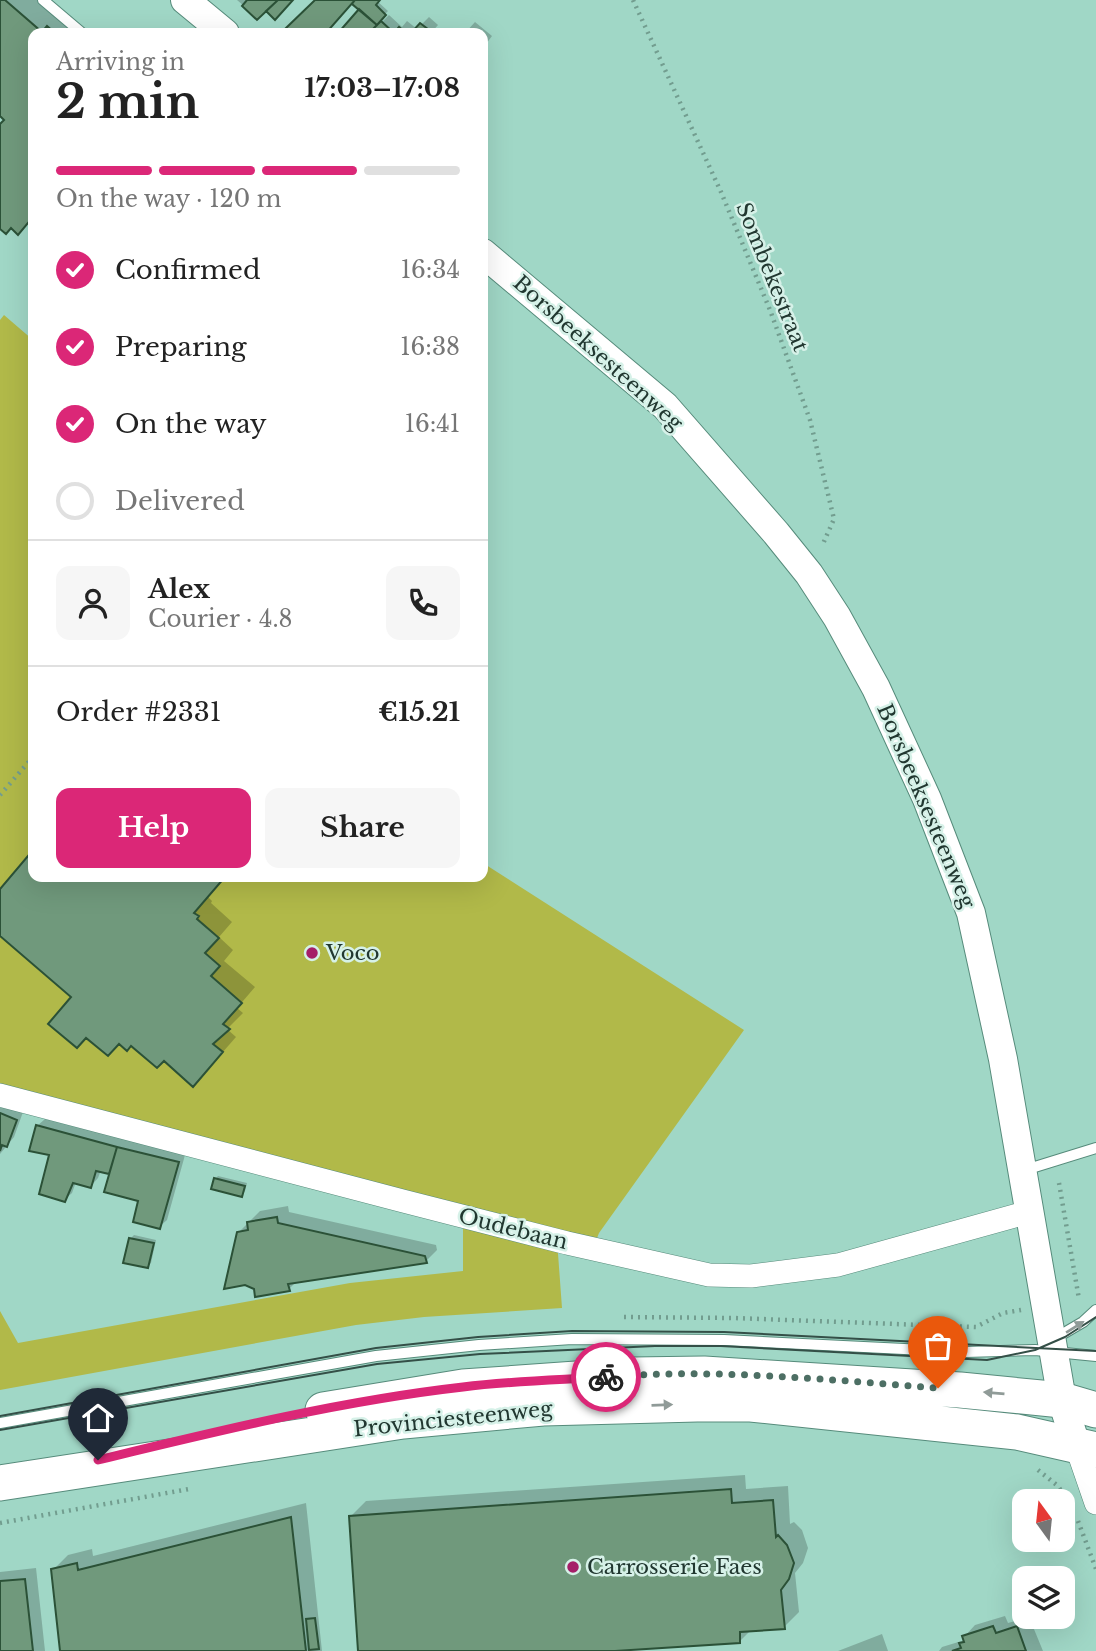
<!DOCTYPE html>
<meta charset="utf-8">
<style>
:root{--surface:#fff;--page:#f6f6f6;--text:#222;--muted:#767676;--line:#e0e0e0;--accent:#db2777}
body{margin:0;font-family:"Libre Baskerville",serif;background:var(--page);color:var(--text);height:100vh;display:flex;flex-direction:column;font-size:26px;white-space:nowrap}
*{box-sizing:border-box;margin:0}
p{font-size:23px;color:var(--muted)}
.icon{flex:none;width:38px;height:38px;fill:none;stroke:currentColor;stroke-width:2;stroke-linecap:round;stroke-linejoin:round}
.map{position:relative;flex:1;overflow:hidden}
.drawer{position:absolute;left:28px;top:28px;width:460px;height:854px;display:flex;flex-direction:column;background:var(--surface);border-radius:14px;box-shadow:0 7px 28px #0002}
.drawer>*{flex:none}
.needle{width:46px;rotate:345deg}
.buttons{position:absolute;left:1012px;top:1489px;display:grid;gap:14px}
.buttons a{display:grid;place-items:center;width:63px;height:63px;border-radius:14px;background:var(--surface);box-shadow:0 7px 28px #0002;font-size:35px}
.pin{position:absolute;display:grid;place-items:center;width:60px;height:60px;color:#fff;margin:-72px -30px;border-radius:50% 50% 50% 0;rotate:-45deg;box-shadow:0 0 7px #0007}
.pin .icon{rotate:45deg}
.courier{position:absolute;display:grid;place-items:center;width:70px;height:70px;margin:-35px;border:5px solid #db2777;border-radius:50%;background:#fff;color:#222;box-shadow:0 2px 9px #0007}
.summary em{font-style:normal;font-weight:800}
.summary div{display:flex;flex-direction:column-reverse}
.summary{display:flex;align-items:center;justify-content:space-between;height:119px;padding:0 28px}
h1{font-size:46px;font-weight:800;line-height:52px}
.bar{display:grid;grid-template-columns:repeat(4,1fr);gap:10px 7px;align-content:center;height:84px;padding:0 28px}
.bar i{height:9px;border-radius:5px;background:var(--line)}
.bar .on{background:var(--accent)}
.bar p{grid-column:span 4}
.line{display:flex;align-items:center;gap:18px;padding:0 28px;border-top:2px solid var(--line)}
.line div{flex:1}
.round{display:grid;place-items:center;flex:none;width:74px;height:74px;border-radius:14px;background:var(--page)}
ol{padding:0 28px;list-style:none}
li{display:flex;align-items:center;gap:21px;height:77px}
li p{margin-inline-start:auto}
li .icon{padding:7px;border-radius:50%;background:var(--accent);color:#fff;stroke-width:4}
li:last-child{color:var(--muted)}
li i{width:38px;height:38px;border:4px solid var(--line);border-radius:50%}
.cta{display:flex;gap:14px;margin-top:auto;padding:14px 28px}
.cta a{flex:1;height:80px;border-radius:14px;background:var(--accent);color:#fff;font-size:28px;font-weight:800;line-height:80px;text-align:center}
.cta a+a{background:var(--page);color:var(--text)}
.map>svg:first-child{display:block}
.green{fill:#b1b949}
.shadow{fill:#0003}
.building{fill:#70997c;stroke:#2b5137;stroke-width:2}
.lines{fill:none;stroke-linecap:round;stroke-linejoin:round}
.service-casing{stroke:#568b7b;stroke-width:12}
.minor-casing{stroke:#568b7b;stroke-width:24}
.tertiary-casing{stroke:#568b7b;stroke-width:30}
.primary-casing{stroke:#568b7b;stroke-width:37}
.path{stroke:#729d8f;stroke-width:4.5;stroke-dasharray:2 5;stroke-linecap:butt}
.service{stroke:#fff;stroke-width:10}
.minor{stroke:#fff;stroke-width:23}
.tertiary{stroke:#fff;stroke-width:28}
.primary{stroke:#fff;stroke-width:35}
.tram{stroke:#344f47;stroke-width:2}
.oneway{fill:#909b98}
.done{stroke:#4d6f64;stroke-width:7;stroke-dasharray:0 12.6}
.route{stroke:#db2777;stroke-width:9}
.poi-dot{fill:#a51e68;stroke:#d6f1e8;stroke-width:2.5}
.labels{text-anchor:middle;stroke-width:5;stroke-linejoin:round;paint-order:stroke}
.street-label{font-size:21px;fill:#213730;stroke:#d6f1e8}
.poi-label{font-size:21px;fill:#213730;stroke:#d6f1e8;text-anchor:start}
</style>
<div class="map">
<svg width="1096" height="1651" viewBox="0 0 1096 1651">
<rect width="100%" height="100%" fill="#a0d7c6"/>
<path class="green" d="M4,315L33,340V877H483V863L744,1030L599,1233L593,1248L557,1240L562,1308L424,1317L356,1325L0,1390V1311L18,1343L350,1283L463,1271V1216L0,1095V320Z"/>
<path class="shadow" d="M0,0H37L74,33H33V217L18,232L11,226L0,227V127L6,120L0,114Z
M237,0H291L275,5L257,17Z
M317,0H379L377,1L388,11L378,21L381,23L389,15L402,27L407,21L417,29L429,17L438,25L431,33H340L361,9L353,2L325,33H295L289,28Z
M475,22L492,36L483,48V33H465Z
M33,853V877H225L208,897L212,901L211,903L232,922L219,937L233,950L224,961L255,987L237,1008L243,1013L227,1029L236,1037L208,1069L164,1059L73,996L0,933V892Z
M3,1105L23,1112L14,1137L0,1154V1108Z
M45,1119L185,1155L167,1220L159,1227L140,1199L112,1172L101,1170L98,1178L91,1186L76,1182L72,1193L64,1200L52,1154L37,1126Z
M218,1176L247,1183L245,1191L242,1195L215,1179Z
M288,1206L289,1212L436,1245L437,1250L426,1261L297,1281L289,1289L238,1233L260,1211Z
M134,1235L156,1240L151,1263L148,1266L131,1238Z
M745,1475L746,1489L788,1486L790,1524L794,1522L802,1530L808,1548L803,1563L795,1573L799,1612L784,1627L751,1630L740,1641L588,1651H360L351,1516L366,1501Z
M306,1503L322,1651H62L53,1570L68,1555L92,1549L93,1556Z
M36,1568L45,1651H0V1572Z
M1005,1616L1008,1623L1029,1617L1043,1651H939L942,1647L965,1640L964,1637L975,1625Z
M882,1634L888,1651H838Z"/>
<path class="building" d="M0,0H5L42,32L47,26L55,33H33V217L18,235L11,228L6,234L0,229V124L4,120L0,116Z
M247,0H278L257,20L242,6Z
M278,0H293L275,20L266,11Z
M315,0H355L326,33H292L286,28Z
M355,0H380L376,5L386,15L377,25L352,4Z
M359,9L377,25L369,33H338Z
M381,21L394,33L399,27L406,33H369Z
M420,23L433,33H411Z
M33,850V877H225L194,913L199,916L197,919L219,938L205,953L220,966L211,976L242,1003L223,1024L230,1029L213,1044L223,1052L193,1087L164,1061L157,1068L131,1046L127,1051L119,1044L108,1056L86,1038L77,1048L48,1024L71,997L0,936V889Z
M0,1113L17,1120L7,1147L2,1145L0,1151Z
M36,1125L117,1147L109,1174L96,1171L91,1188L73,1183L65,1202L39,1194L49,1155L29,1151Z
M117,1147L179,1162L160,1229L133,1222L138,1201L104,1192Z
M214,1178L245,1186L242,1197L211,1189Z
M277,1217L278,1223L425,1256L427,1263L288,1284L290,1291L255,1297L254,1289L245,1285L224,1289L237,1232L248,1230L247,1222Z
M129,1238L154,1243L148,1268L123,1263Z
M731,1489L732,1503L773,1500L776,1537L778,1535L787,1545L794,1563L789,1579L781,1590L785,1629L740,1632V1643L615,1651H358L349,1516Z
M291,1517L306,1651H60L51,1569L77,1563L78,1570Z
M25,1579L33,1651H0V1581Z
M315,1618L319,1649L309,1650L306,1619Z
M993,1626L996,1633L1017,1626L1026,1651H952L961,1648L959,1643L964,1642L962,1636Z"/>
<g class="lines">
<g class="service-casing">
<path id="service" d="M43,0L82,33
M1025,1170L1096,1148
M1054,1339L1083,1322L1096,1310
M0,1423L376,1356L479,1345L572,1339L724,1340L965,1352L1035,1350L1096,1356"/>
</g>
<g class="minor-casing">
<path id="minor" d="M0,1095L403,1201L567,1243L709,1275L751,1276L838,1265L1029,1212
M1076,1445L1096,1503"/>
</g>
<g class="tertiary-casing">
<path id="tertiary" d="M185,0L225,33
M483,253L665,406L776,533L809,574L837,617L876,688L927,799L971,913L1003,1059L1062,1400L1076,1445"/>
</g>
<g class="primary-casing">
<path id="primary" d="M323,1410L463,1387L633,1375L704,1374L960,1390L1062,1400L1096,1410
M0,1483L403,1421L543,1408L697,1404H751L1017,1432L1096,1450"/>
</g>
<path class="path" d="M633,0L721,192L770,310L810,420L834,519L822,546
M0,795L33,757
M1059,1183L1079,1299
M624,1317L734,1318L976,1327L1003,1313L1021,1310
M1038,1470L1058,1486L1064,1495
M1078,1521L1096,1569
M0,1523L189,1489"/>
<use href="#service" class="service"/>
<use href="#minor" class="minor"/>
<use href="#tertiary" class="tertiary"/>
<use href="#primary" class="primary"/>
<path class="tram" d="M0,1416L376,1348L478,1337L572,1331L724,1332L1096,1351
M0,1430L377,1364L480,1354L655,1346H721L987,1360L1035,1350L1065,1337L1096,1317"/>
</g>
<defs><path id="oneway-solid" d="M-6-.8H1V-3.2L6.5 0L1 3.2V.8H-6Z" transform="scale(1.75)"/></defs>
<g class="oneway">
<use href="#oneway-solid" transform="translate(1075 1327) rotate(-32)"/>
<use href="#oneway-solid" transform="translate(994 1393) rotate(-175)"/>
<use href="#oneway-solid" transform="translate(662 1405) rotate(-2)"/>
</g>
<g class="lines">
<path class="done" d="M606,1377C717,1368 828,1380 938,1388"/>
<path class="route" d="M98,1460C218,1431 340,1401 463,1387C511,1381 559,1380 606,1377"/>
</g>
<g class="poi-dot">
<circle cx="312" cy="953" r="7"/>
<circle cx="573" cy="1567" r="7"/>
</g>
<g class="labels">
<g class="street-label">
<text transform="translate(772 277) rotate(68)" y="7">Sombekestraat</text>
<text transform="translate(598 353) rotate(42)" y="7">Borsbeeksesteenweg</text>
<text transform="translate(926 806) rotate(67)" y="7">Borsbeeksesteenweg</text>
<text transform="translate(513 1229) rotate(14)" y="7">Oudebaan</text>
<text transform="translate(453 1419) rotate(-6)" y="7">Provinciesteenweg</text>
</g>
<g class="poi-label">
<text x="326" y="960">Voco</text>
<text x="587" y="1574">Carrosserie Faes</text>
</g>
</g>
</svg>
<div class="buttons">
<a><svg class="needle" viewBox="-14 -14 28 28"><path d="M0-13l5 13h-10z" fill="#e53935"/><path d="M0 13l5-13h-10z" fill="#767676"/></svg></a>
<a><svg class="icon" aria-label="layers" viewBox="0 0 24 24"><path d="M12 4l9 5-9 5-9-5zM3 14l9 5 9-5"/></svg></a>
</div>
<div class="pin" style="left:938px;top:1388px;background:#ea580c"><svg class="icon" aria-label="bag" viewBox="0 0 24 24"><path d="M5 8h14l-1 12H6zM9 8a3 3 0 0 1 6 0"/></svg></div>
<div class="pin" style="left:98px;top:1460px;background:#1f2937"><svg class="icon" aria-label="home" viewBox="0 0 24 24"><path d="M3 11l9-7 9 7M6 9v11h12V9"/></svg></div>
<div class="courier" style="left:606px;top:1377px"><svg class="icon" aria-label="bike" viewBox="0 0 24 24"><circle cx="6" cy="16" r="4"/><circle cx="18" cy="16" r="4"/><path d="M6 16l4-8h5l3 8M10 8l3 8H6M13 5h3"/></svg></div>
<section class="drawer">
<div class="summary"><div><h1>2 min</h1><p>Arriving in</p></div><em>17:03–17:08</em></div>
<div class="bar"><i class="on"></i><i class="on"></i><i class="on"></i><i></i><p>On the way · 120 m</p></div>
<ol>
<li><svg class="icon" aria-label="check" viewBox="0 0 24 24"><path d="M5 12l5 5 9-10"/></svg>Confirmed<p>16:34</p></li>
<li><svg class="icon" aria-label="check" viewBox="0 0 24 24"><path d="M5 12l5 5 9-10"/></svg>Preparing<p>16:38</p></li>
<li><svg class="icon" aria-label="check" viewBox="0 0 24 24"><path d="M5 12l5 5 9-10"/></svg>On the way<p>16:41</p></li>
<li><i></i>Delivered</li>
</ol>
<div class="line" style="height:126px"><a class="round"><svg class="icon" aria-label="person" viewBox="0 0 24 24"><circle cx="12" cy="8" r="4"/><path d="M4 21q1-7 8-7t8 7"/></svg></a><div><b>Alex</b><p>Courier · 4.8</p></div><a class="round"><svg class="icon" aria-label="phone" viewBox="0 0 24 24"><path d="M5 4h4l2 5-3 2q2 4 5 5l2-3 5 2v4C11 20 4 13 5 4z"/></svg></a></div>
<div class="line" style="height:91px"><div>Order #2331</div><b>€15.21</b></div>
<div class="cta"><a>Help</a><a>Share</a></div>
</section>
</div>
